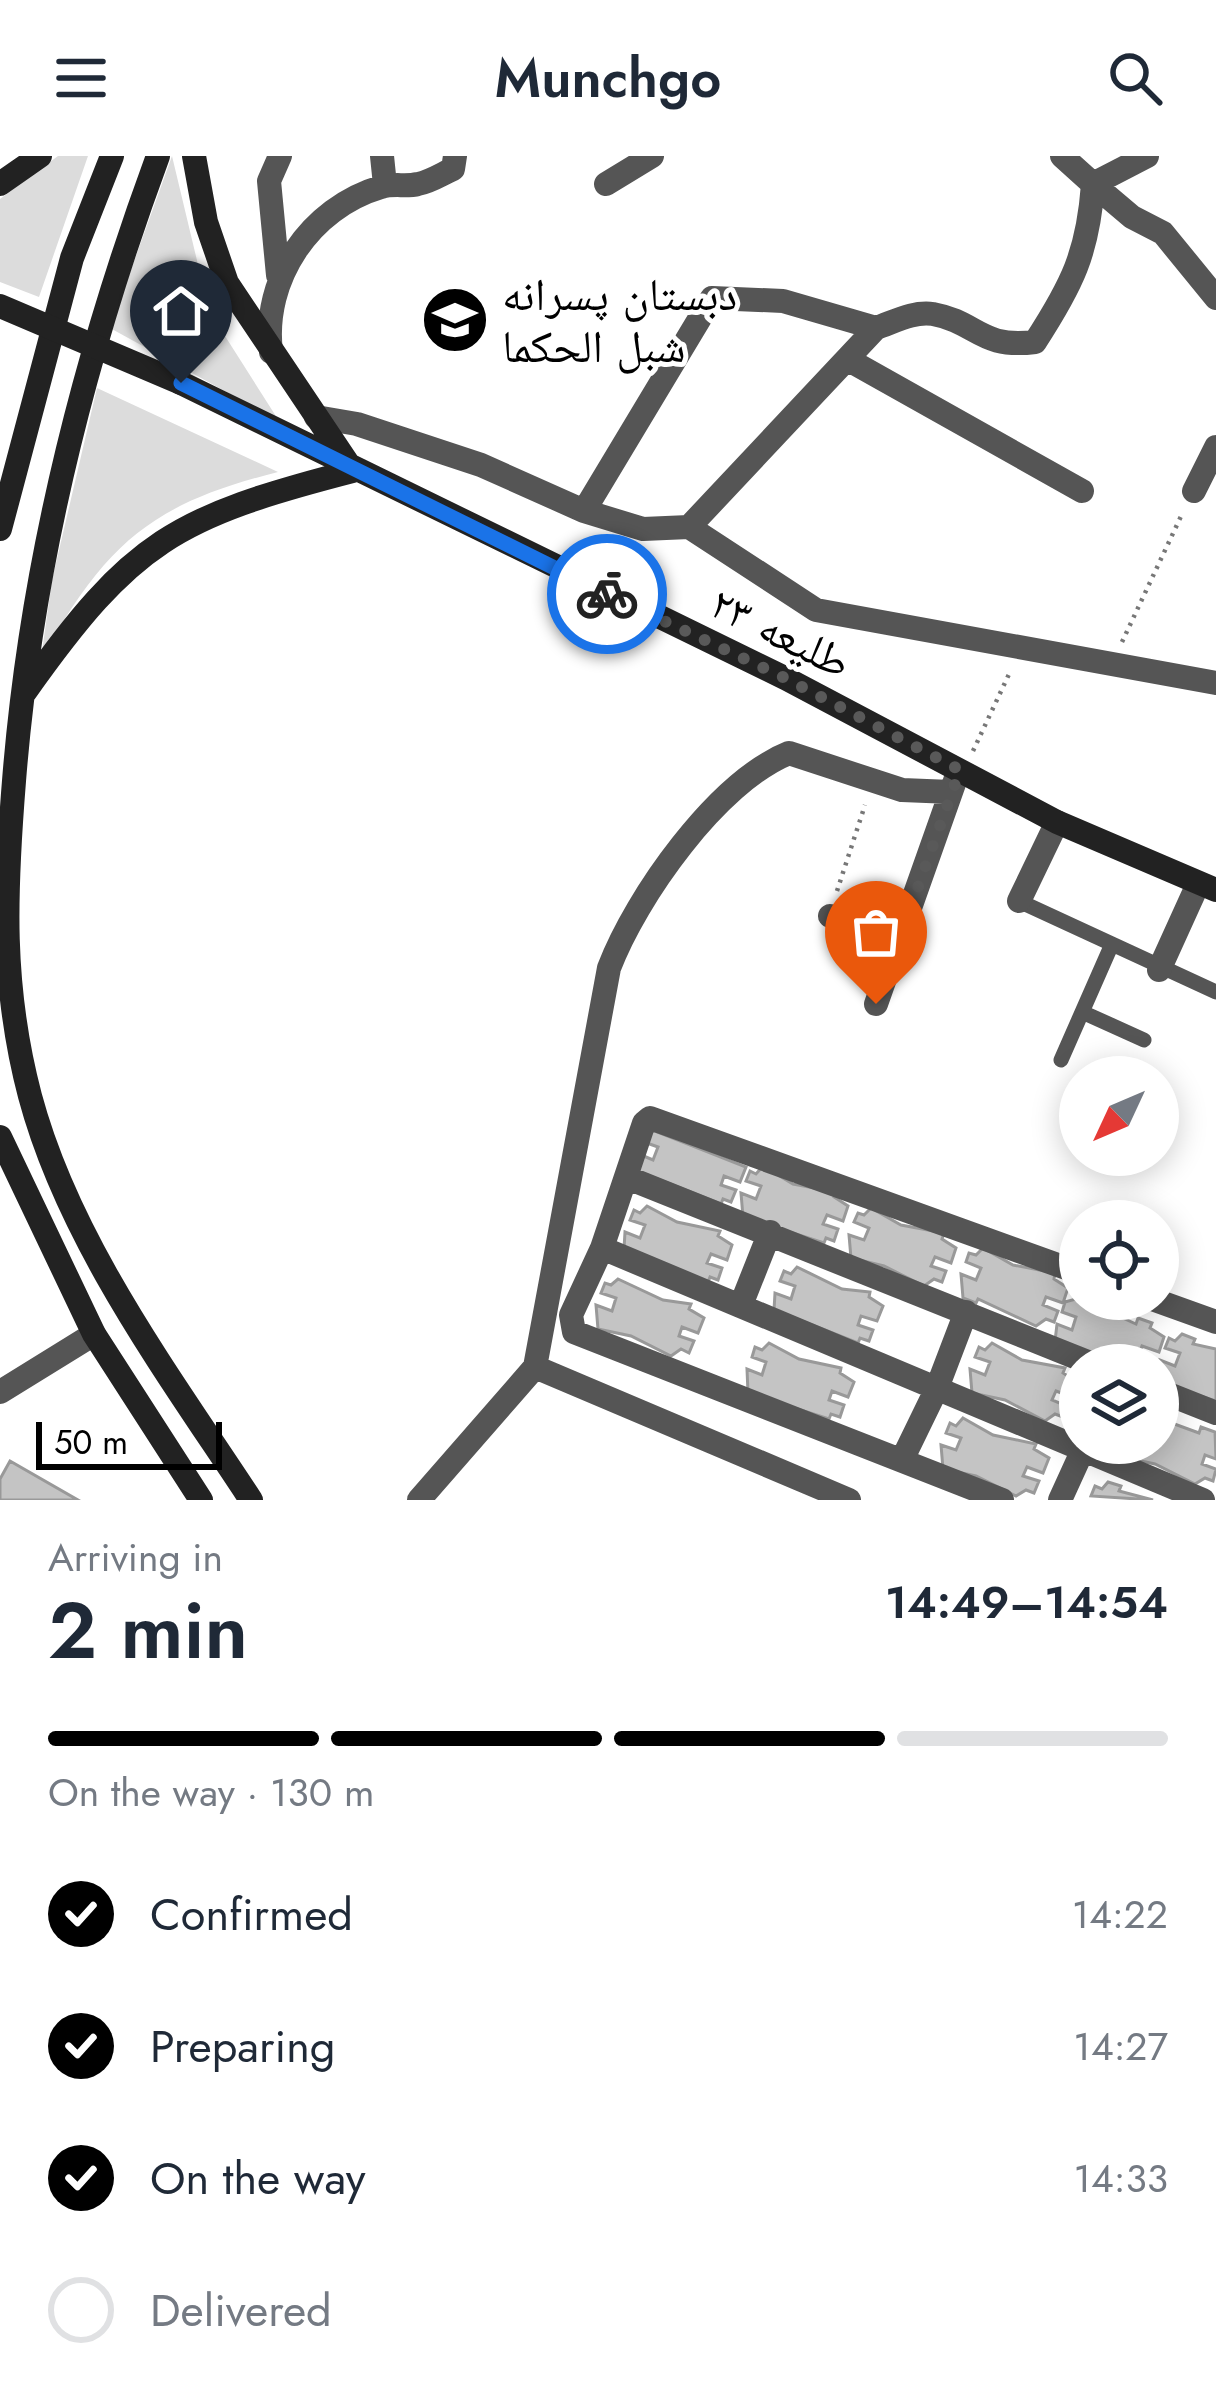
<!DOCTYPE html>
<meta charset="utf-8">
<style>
:root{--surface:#fff;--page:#f6f6f7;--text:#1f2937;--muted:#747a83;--line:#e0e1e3;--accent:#000}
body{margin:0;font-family:Jost,"Noto Naskh Arabic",sans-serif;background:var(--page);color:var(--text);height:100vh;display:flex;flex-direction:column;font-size:45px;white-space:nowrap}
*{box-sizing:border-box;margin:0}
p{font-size:39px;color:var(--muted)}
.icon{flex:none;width:66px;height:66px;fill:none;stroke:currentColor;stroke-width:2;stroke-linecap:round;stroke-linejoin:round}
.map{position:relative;height:1344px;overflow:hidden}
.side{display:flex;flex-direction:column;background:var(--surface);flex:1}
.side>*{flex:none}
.needle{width:78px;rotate:226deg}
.tools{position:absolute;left:1059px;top:900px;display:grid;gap:24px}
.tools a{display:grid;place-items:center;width:120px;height:120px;border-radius:50%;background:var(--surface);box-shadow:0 6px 30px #0003;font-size:60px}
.scale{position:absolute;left:36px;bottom:30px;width:186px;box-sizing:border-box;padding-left:12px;border:6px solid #000;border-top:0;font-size:33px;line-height:42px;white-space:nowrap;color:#000;-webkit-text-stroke:9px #fff;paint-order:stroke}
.pin{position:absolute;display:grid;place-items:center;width:102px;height:102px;color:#fff;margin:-123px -51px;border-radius:50% 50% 50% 0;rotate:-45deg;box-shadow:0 0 12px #0007}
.pin .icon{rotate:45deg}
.courier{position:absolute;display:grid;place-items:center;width:120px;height:120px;margin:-60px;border:9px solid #1a73e8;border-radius:50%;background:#fff;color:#222;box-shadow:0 3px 15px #0007}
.headline em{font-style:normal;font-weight:600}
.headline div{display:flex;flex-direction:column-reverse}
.headline{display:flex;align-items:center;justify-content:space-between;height:204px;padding:0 48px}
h1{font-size:78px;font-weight:600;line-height:90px}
.bar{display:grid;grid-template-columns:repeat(4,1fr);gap:18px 12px;align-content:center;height:144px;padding:0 48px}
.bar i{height:15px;border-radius:9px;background:var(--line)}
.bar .active{background:var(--accent)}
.bar p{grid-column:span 4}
ol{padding:0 48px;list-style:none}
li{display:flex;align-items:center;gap:36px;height:132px}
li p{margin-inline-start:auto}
li .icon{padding:12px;border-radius:50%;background:var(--accent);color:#fff;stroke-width:4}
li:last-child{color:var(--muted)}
li i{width:66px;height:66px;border:6px solid var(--line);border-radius:50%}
header{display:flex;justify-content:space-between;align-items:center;height:156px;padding:0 48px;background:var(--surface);font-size:54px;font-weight:600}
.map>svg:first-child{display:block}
.green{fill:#dcdcdc}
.building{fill:#c4c4c4;stroke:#999;stroke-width:3}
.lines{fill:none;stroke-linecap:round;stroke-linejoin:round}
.path{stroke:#777;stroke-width:4.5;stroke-dasharray:3 6;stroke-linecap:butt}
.lane{stroke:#555;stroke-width:15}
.street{stroke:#555;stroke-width:24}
.secondary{stroke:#222;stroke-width:24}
.secondary-bridge{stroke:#222;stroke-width:24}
.done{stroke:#595959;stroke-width:12;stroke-dasharray:0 21.6}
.route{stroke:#1a73e8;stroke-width:15}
.labels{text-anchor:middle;stroke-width:10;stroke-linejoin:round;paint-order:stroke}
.poi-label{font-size:45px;fill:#000;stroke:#fff;text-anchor:start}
.street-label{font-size:45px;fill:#000;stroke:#fff}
</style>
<header><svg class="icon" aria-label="menu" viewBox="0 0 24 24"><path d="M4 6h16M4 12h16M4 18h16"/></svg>Munchgo<svg class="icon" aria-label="search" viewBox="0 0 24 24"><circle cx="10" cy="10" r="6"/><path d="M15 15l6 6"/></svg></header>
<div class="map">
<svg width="1216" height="1344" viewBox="0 0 1216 1344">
<rect width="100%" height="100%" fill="#fff"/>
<path class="green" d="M58,0H88L39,141L0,126V43Z
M172,0L200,117L225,180L279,265L110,172Z
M97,232L278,316C150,348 106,388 41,503L52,424Z"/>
<path class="building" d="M655,975L746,1011L740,1026L724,1020L721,1029L736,1034L731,1046L723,1043L721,1048L637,1015L639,998L653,1004L658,991L644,986L647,976Z
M763,1010L793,1028L836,1036L834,1041L848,1050L843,1065L827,1059L823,1068L838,1073L834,1085L826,1082L824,1087L743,1061L741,1037L756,1043L761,1030L746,1025L750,1015L756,1018Z
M647,1050L677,1066L720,1075L718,1080L732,1089L727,1104L711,1098L707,1107L722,1112L718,1124L710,1121L708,1126L624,1093L625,1076L640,1082L645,1069L630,1064L634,1054L640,1057Z
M871,1052L901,1069L944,1077L942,1083L956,1092L951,1107L935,1101L931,1110L946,1115L942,1126L934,1123L924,1130L884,1110L851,1102L849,1079L864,1084L869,1072L854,1066L858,1057L864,1059Z
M983,1092L1013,1109L1055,1117L1054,1123L1068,1132L1063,1147L1046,1141L1043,1149L1058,1155L1054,1166L1046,1163L1036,1170L978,1143L976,1147L963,1142L961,1118L976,1124L981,1112L966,1106L969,1097L976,1099Z
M797,1111L842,1133L870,1136L869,1141L883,1150L877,1165L861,1160L858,1169L873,1174L869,1185L860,1182L858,1187L774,1154L775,1137L791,1143L795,1130L780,1125L784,1115L791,1118Z
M618,1123L663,1144L691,1148L689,1153L704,1162L698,1177L682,1171L679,1180L694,1185L689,1197L681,1193L671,1200L631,1180L598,1173L596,1149L612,1155L616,1142L601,1137L605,1127L611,1129Z
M1079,1142L1136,1168L1138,1162L1152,1167L1150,1172L1164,1181L1159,1196L1142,1190L1139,1199L1154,1205L1152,1209H1106L1055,1185L1057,1168L1072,1174L1076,1161L1062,1156L1065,1146Z
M1182,1178L1195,1183L1193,1188L1216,1193V1245L1162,1228L1160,1204L1175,1210L1180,1197L1165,1192L1169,1182L1175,1185Z
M769,1187L799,1203L841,1212L840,1217L854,1226L848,1241L832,1235L829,1244L844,1249L840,1261L831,1258L829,1263L748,1237L747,1213L762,1219L766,1206L752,1201L755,1191L762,1194Z
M992,1187L1022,1204L1065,1212L1063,1217L1077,1226L1072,1241L1056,1235L1052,1244L1067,1250L1063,1261L1055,1258L1045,1265L1005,1244L972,1237L970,1213L985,1219L990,1206L975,1201L979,1191L985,1194Z
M963,1262L993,1279L1036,1288L1034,1293L1049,1302L1043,1317L1027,1311L1023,1320L1039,1325L1034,1337L1026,1334L1016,1340L976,1320L943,1313L941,1289L956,1294L961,1282L946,1277L950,1267L956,1270Z
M1158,1262L1199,1277L1201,1271L1215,1276L1216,1303L1205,1299L1202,1308L1216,1313L1213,1325L1205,1322L1195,1328L1155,1308L1122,1301L1121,1287H1158Z
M10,1305L78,1344H0V1323Z
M1108,1326L1121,1330L1119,1335L1153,1344L1091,1340L1095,1330L1102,1333Z"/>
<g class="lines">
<path class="path" d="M1122,486L1183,356
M973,595L1010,516
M837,735L865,649"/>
<path class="lane" d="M1019,745L1216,836
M1082,856L1144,884
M1061,904L1112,788"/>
<path class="street" d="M382,0L385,29
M1062,0L1093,28L1147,0
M606,28L652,0
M278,119L269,25L280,0
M271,196C262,123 310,52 381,31C393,27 406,31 418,28C430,26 442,18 453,13L455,0
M847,203L1082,335
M316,261L357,268L481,309L584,355L643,373L689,371L816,454L1216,527
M1194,335L1216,291
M584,355L712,142L783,145L876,172
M689,371L876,172C894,166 913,155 933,158C977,166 980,193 1035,186C1072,129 1088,97 1093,28L1132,61L1163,77L1216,142
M1019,745L1057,666
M830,760L903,773
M1159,814L1198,728
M876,848L956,622
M628,1022L1095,1209
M602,1092L1203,1344
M1152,1143L1216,1166
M741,1149L770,1076
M535,1211L849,1344
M1158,1234L1216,1257
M0,1236L94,1178
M902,1304L937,1232L966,1156
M419,1344L535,1211L609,812C636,741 717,626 789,597L902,634L951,636
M1002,1344L574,1176L571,1159L602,1092L644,967L650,962L1080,1117
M1060,1344L1086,1287"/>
<path class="secondary" d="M158,0C83,203 31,409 14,625C5,737 1,830 30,940C69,1086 169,1219 251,1344
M0,28L40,0
M181,227L785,522L1057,666L1216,734
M0,373L72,102L112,0
M25,536C132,385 175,361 353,315L227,127L206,66L194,0
M0,981L94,1178L201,1344"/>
<path class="secondary-bridge" d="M0,150L181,227"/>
</g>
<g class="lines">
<path class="done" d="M607,438L785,522L960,614L876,848"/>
<path class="route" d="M181,227L607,438"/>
</g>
<defs>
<g id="school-disc" transform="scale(3.45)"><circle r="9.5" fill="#000" stroke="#fff"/><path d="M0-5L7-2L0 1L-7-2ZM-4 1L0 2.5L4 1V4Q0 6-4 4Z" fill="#fff"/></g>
</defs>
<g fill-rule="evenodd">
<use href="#school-disc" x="455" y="164"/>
</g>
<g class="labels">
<g class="poi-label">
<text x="502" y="154">دبستان پسرانه<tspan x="502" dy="52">شبل الحکما</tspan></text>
</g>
<g class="street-label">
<text transform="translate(781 476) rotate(26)" y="16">طلیعه ۲۳</text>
</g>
</g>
</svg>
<div class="tools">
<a><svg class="needle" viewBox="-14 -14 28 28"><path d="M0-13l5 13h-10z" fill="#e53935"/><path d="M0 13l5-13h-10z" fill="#747a83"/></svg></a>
<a><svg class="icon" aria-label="locate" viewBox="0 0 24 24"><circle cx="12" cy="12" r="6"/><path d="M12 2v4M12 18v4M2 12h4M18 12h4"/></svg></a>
<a><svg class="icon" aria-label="layers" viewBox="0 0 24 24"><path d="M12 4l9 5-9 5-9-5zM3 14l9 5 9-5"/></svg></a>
</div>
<div class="scale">50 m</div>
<div class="pin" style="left:876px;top:848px;background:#ea580c"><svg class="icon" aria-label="bag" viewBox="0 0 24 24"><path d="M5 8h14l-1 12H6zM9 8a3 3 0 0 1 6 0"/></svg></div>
<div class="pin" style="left:181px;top:227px;background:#1f2937"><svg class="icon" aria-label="home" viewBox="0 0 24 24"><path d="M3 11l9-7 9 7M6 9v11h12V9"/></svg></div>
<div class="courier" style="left:607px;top:438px"><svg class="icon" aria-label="bike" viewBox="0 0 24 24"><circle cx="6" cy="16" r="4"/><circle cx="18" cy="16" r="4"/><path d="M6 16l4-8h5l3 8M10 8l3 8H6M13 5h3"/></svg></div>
</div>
<section class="side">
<div class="headline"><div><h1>2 min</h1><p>Arriving in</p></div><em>14:49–14:54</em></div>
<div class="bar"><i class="active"></i><i class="active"></i><i class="active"></i><i></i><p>On the way · 130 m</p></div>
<ol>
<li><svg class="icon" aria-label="check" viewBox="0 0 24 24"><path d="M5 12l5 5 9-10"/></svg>Confirmed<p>14:22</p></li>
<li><svg class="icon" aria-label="check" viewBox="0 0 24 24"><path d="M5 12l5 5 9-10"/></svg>Preparing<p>14:27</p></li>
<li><svg class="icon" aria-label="check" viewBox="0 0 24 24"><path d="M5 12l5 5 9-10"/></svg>On the way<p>14:33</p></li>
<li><i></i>Delivered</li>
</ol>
</section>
